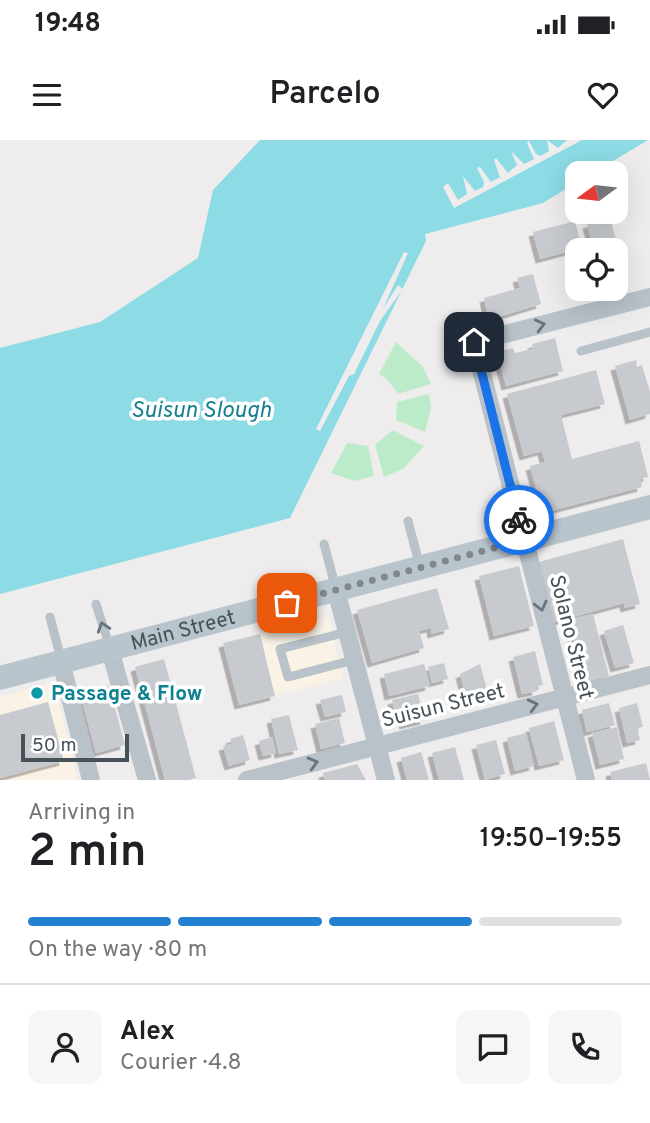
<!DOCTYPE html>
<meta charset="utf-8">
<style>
:root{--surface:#fff;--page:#f6f6f6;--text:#202124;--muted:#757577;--line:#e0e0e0;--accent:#2481d1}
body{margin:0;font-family:Overpass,sans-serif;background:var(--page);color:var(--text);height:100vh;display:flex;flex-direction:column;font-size:26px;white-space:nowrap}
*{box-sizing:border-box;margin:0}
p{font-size:23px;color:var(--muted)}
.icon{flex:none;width:38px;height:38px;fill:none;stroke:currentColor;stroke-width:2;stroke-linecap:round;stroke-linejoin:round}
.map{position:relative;height:640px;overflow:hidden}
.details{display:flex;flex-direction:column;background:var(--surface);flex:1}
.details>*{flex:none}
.needle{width:46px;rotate:255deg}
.controls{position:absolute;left:565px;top:21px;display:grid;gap:14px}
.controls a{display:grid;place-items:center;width:63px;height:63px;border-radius:14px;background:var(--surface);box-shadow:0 7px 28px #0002;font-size:35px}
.scale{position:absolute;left:21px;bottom:18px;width:108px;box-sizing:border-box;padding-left:7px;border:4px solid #465158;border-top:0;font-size:19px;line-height:24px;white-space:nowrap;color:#465158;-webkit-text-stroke:5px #fff;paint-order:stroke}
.pin{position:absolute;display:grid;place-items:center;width:60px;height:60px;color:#fff;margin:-30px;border-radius:14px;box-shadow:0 4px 10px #0006}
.courier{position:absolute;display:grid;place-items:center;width:70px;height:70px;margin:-35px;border:5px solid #1a73e8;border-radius:50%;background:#fff;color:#222;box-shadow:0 2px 9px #0007}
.overview em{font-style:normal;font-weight:600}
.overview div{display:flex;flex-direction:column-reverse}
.overview{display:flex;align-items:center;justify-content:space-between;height:119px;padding:0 28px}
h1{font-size:46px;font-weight:600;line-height:52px}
.bar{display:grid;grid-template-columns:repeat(4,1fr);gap:10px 7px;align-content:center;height:84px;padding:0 28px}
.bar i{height:9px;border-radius:5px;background:var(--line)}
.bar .on{background:var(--accent)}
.bar p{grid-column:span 4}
.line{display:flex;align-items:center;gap:18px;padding:0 28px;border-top:2px solid var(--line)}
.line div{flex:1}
.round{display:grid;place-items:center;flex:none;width:74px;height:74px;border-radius:14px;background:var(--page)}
.status{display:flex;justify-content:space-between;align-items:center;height:49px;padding:0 35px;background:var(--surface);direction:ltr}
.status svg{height:19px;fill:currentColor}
header{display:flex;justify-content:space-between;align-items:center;height:91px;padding:0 28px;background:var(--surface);font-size:32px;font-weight:600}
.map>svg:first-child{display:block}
.commercial{fill:#faf2e5}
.green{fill:#bcebca}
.water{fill:#8cdbe5}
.pier{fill:#efeced}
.building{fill:#c7cacf;filter:url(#shadow)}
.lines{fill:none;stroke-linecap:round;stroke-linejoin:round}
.service{stroke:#b8c2c8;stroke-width:9}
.minor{stroke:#b8c2c8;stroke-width:18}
.secondary{stroke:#b9c5cd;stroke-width:24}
.oneway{stroke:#68737a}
.done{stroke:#81878c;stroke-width:7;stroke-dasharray:0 12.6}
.route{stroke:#1a73e8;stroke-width:9}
.culture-dot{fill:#0f9aa8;stroke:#fff;stroke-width:2.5}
.labels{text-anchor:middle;stroke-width:7;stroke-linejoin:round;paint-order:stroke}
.street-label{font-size:21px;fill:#465158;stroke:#fff}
.culture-label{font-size:21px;font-weight:bold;fill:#0d838f;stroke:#fff;text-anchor:start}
.water-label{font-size:23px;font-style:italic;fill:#15818e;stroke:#fff}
</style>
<div class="status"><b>19:48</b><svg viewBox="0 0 49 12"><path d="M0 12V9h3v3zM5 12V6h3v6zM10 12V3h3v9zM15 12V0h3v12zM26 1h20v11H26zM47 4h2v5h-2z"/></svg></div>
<header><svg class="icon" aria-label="menu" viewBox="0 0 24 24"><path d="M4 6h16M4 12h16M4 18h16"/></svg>Parcelo<svg class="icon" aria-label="heart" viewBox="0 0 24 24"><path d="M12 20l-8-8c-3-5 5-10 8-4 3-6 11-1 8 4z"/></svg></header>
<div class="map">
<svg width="650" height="640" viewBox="0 0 650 640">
<defs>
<filter id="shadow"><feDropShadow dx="-4.5" dy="4.5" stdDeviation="0" flood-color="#0004"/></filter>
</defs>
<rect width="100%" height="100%" fill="#efeced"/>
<path class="commercial" d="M328,476L343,538L239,565L223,503Z
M54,542L78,640H0V557Z"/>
<path class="green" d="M396,202L423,227L431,244L398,254L388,240L379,234Z
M429,254L431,268L425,292L396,280L397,262Z
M393,290L424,306L403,329L384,337L375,305Z
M347,303L368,306L374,336L355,341L331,333Z"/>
<path class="water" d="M260,0H648L593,33H578L577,42L543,63L425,94L426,101L290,378L0,454V208L100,182L198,118L213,50Z"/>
<path class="pier" d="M547,0L558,8L567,0H582L454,68L443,47L448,43L458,60L467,54L463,36L475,51L483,47L484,42L477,28L480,27L491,42L500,37L494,20L496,18L508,33L517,25L511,11L524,24L534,19L527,3L529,1L536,14L541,16L549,11Z
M404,112L408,113L383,169L398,145L403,149L380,181L354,234L349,236L320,291L316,289Z"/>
<path class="building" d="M610,78L619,111L594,110L587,84Z
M575,81L582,108L540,119L533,92Z
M533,134L541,164L489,180L484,158L520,148L517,138Z
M555,198L563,231L506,246L497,212L513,208L515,213L533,209L532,204Z
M636,220L637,227L642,225L650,252V274L630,280L615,226Z
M596,230L605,264L561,275L572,319L639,301L648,337L640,339L642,347L543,373L530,326L545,322L542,311L524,316L507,254Z
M623,399L640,464L625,468L624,463L555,482L539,422Z
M519,426L534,486L494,496L479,436Z
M437,448L449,489L432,494L431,488L419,491L424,508L372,523L357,470Z
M593,474L609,536L584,542L568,480Z
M623,485L634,523L615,528L604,491Z
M260,494L275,556L239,565L223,503Z
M535,511L543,545L536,547L537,551L522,554L513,517Z
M164,519L196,638L188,640H165L135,527Z
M444,523L448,539L432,543L428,527Z
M424,524L430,546L389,556L384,534Z
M480,524L487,550L466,556L460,534Z
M109,546L125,605L96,613L80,553Z
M418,554L425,580L404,585L400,573L395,574L392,560Z
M342,555L346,572L325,577L320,560Z
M48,562L64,621L0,638V575Z
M609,563L615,585L587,592L582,570Z
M637,563L643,587L637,588L640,600L627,603L619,568Z
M289,575L298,610L279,614L271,579Z
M339,578L345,603L321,609L315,584Z
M554,581L564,620L539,626L529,588Z
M617,587L624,619L600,625L592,593Z
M526,593L534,626L515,631L507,598Z
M243,595L250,620L229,626L223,606L232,604L230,599Z
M272,597L276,613L263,616L259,601Z
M496,600L505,634L485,640L476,605Z
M455,607L464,640H439L432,613Z
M421,612L429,640H407L401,618Z
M646,623L650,640H612L610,632Z
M357,624L366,640H325L323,633Z"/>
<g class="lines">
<path class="service" d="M581,211L650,192
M408,381L420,427
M324,404L336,449
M96,464L110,508
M50,477L61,519
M347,492L280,509L288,537L354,520"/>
<path class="minor" d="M336,450L386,640
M110,510L147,640
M61,522L91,640
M247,640L650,535
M586,640L474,202L650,157"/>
<path class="secondary" id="s1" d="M0,538L650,367"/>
</g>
<defs><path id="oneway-chevron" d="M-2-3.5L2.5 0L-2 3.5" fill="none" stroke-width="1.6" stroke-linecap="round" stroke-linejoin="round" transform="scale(1.75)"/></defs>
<g class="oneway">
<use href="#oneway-chevron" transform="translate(540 185) rotate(-14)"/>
<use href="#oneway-chevron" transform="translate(541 466) rotate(76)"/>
<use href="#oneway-chevron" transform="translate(103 487) rotate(-108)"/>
<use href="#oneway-chevron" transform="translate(533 565) rotate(-14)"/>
<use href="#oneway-chevron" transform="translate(313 623) rotate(-15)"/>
</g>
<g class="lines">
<path class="done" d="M287,463L524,400L519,380"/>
<path class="route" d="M474,202L519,380"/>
</g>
<circle class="culture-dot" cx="37" cy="553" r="7"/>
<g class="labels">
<g class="street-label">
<text dy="7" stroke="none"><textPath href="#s1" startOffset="189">Main Street</textPath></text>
<text transform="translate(572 497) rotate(76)" y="7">Solano Street</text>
<text transform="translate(443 565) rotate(-14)" y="7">Suisun Street</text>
</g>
<g class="culture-label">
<text x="51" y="560">Passage &amp; Flow</text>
</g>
<g class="water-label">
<text x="201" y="277">Suisun Slough</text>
</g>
</g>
</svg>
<div class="controls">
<a><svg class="needle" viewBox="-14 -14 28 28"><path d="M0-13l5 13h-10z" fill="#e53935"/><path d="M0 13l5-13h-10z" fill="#757577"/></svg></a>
<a><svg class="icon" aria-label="locate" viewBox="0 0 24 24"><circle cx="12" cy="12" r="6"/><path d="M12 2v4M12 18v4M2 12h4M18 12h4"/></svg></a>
</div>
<div class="scale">50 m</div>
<div class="pin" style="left:287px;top:463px;background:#ea580c"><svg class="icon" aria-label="bag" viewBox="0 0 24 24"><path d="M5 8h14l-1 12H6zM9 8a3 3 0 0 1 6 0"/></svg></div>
<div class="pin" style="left:474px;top:202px;background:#1f2937"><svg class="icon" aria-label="home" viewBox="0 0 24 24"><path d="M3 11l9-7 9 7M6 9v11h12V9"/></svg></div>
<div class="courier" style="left:519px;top:380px"><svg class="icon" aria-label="bike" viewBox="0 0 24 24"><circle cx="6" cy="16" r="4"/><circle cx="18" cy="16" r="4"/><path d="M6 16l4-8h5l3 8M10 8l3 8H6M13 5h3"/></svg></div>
</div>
<section class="details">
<div class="overview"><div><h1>2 min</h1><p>Arriving in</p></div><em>19:50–19:55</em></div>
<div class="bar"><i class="on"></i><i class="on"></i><i class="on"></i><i></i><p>On the way · 80 m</p></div>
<div class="line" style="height:126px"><a class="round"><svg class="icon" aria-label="person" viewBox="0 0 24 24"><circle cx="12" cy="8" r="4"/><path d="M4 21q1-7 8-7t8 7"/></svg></a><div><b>Alex</b><p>Courier · 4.8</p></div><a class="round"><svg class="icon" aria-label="chat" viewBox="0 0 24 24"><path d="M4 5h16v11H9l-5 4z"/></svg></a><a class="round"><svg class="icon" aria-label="phone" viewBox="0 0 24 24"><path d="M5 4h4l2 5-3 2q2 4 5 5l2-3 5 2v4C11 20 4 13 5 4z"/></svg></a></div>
</section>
